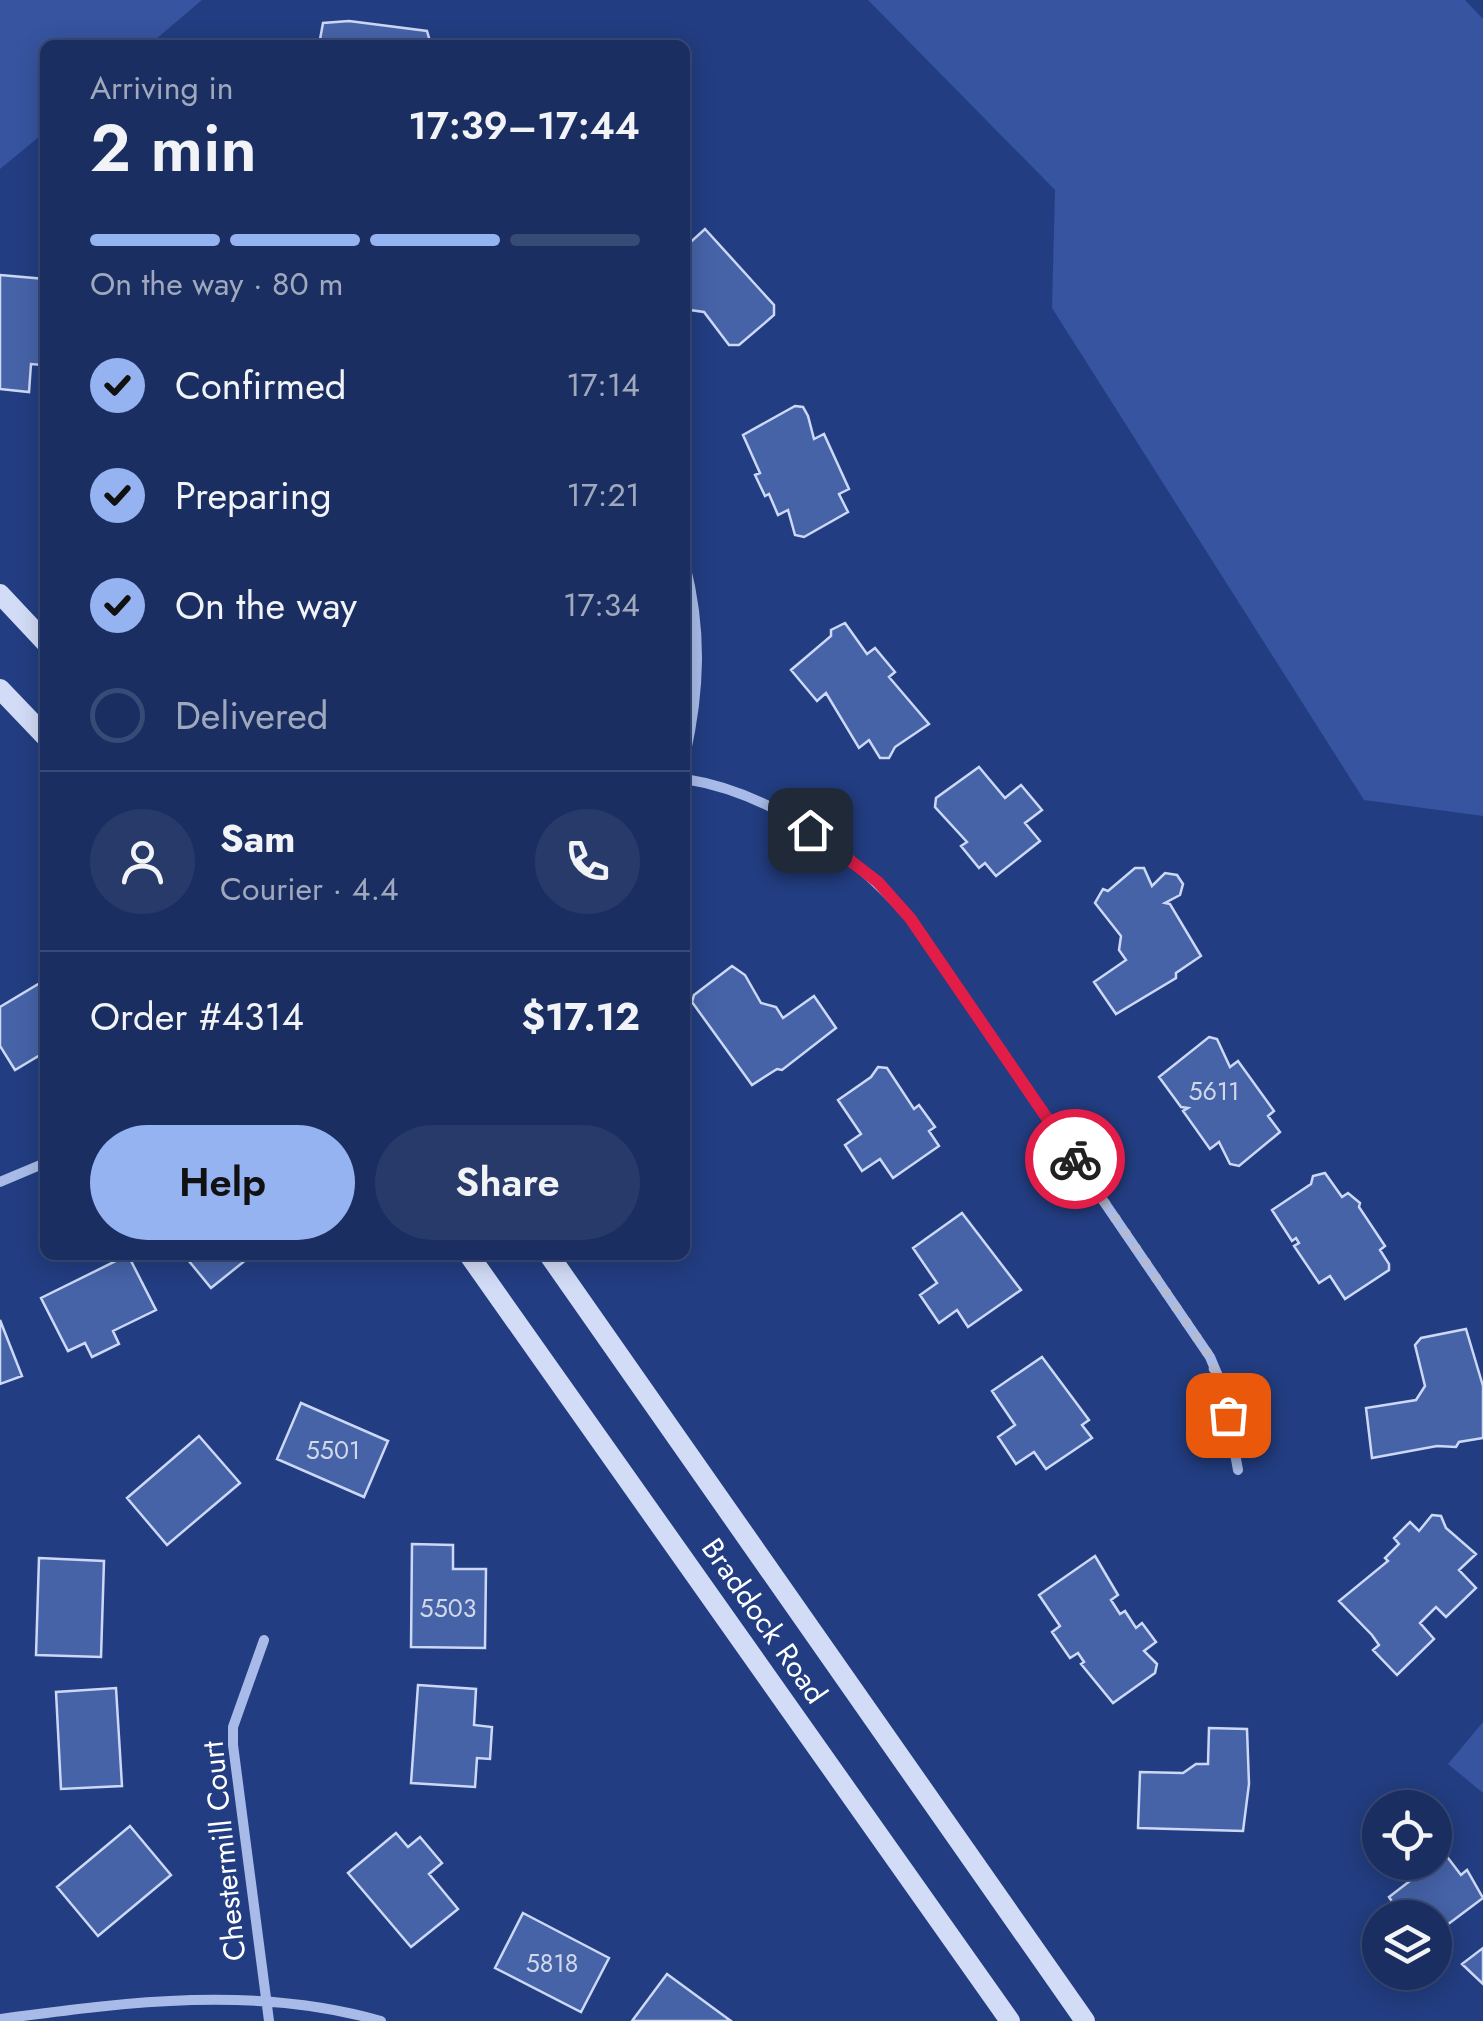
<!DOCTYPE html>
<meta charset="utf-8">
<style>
:root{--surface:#1a2e61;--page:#273a6a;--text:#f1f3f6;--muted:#9fa8bd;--line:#384a76;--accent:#95b2f1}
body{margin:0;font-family:Jost,sans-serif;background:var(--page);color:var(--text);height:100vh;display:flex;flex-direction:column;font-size:38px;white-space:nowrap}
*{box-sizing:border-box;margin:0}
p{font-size:32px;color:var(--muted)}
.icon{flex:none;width:55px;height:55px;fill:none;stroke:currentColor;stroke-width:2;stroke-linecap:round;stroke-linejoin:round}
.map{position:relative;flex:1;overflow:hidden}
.sheet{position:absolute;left:40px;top:40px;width:650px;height:1220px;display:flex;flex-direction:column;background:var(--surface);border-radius:15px;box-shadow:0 5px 25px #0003,0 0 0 2px var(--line)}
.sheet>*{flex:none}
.buttons{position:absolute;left:1362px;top:1790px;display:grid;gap:20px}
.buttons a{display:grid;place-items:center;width:90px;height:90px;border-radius:50%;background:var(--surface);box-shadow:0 5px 25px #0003,0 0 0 2px var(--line);font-size:50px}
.pin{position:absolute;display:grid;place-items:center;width:85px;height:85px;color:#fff;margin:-42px;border-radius:20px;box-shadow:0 5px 15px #0006}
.courier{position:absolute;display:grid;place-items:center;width:100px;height:100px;margin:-50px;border:8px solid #e11d48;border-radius:50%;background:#fff;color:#222;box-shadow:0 2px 12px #0007}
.overview em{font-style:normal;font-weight:600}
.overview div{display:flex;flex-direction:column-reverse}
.overview{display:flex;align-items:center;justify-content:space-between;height:170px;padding:0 50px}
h1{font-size:65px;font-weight:600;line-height:75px}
.bar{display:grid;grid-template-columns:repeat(4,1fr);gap:15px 10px;align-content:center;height:120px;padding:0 50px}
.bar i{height:12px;border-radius:8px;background:var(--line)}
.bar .on{background:var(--accent)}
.bar p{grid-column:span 4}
.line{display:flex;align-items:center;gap:25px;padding:0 50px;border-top:2px solid var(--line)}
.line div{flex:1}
.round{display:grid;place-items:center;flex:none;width:105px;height:105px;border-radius:52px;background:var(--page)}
ol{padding:0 50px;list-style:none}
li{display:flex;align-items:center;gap:30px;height:110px}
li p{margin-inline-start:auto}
li .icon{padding:10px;border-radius:50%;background:var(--accent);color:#111;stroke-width:4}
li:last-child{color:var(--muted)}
li i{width:55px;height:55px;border:5px solid var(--line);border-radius:50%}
.primary-button{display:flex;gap:20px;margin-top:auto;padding:20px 50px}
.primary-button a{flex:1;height:115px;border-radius:60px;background:var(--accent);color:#111;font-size:40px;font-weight:600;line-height:115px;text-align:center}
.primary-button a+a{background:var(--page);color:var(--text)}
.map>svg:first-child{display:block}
.green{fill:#36549f}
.building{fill:#4663a8;stroke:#ccd8f6;stroke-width:2.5}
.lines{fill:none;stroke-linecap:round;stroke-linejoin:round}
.minor{stroke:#a8bbe8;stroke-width:10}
.secondary{stroke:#d2dcf6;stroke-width:20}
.done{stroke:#b2bbd3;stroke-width:10;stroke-dasharray:0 18}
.route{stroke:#e11d48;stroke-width:12}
.labels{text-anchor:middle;stroke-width:8;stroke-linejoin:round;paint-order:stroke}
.number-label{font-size:25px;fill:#d1d8e9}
.street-label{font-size:30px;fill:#fff;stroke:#223d81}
</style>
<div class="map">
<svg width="1483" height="2021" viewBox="0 0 1483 2021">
<rect width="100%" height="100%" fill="#223d81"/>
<path class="green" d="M0,0H202L149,45H45V132L0,169Z
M868,0H1465L1483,19V816L1364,800L1052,308L1055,190Z
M1483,1722V1793L1448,1764Z"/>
<path class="building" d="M349,21L427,31L431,45H319L323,23Z
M705,229L774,305V315L739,345H729L704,312L690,310L685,304V247Z
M0,275L45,279L42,365L31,364L29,392L0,389Z
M795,406L803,407L808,416L814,439L824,434L849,489L839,494L848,512L804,537L795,535L788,510L778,515L769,494L765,496L755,475L760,473L743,435Z
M845,623L867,654L875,648L895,672L889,677L929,724L895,747L889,758H880L869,740L859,748L826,693L817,701L791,670L831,636V630Z
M979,767L1005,798L1021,785L1042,810L1025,823L1040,841L996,876L985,863L979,868L961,846L967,842L935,807L936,798Z
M1135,868H1144L1152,886L1165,873L1177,875L1183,884L1180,895L1165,903L1170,904L1201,956L1176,973V978L1116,1014L1094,982L1126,960L1119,950L1121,936L1095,903L1103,889L1108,891Z
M732,966L745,975L761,1003L776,1007L783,1018L814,996L836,1028L782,1070L777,1069L752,1085L692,1002L694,995Z
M45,980V1052L15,1070L0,1046V1007Z
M1209,1037L1217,1039L1230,1067L1238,1061L1274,1111L1268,1116L1280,1132L1239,1166L1230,1164L1219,1142L1210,1149L1183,1111L1188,1108L1181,1107L1159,1077Z
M878,1067L887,1068L914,1109L919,1105L935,1127L929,1131L939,1146L893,1178L880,1159L862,1171L845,1145L861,1134L838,1100L871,1077Z
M1325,1173L1342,1197L1348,1193L1360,1203L1359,1207L1385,1246L1380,1250L1389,1264V1270L1345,1299L1330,1276L1319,1283L1294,1246L1299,1243L1296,1238L1292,1241L1272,1210L1311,1184L1313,1176Z
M962,1213L1021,1290L968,1327L957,1310L939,1323L920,1295L937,1283L913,1248Z
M128,1255L156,1310L113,1331L119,1344L92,1357L85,1343L68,1351L41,1298Z
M184,1255H252L211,1288Z
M0,1320L22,1376L0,1384Z
M1466,1329L1483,1386V1438L1459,1442L1456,1447L1437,1446L1372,1458L1366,1408L1416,1400L1425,1386L1415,1345L1421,1338Z
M1042,1357L1089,1420L1082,1425L1092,1438L1046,1469L1034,1452L1016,1464L998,1437L1015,1425L992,1391Z
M301,1403L388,1441L364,1497L277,1459Z
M199,1436L240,1483L167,1545L127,1498Z
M1432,1515L1441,1516L1446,1528L1476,1554L1459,1570L1476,1588L1446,1617L1436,1607L1420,1623L1434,1639L1397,1675L1373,1650L1379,1645L1372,1635L1339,1601L1388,1561L1385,1558L1399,1544L1394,1538L1410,1522L1419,1531Z
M412,1544L453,1545V1569H486L485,1648L411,1647Z
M1095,1556L1118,1595L1111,1600L1120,1614L1125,1611L1136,1628L1142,1623L1156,1642L1144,1651L1157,1664L1155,1673L1113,1703L1081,1664L1084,1662L1078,1653L1070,1658L1052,1632L1060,1626L1039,1595Z
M39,1558L104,1561L101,1657L36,1655Z
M418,1685L476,1689L474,1725L492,1727L490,1759L477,1758L475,1787L411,1783Z
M116,1688L122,1786L61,1789L56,1692Z
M1209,1728L1247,1729L1249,1784L1243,1831L1138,1828L1140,1772L1183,1773L1196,1764H1208Z
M130,1826L171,1875L98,1936L57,1887Z
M396,1833L408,1847L420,1837L442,1863L429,1874L458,1909L411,1947L348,1873Z
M1445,1854L1461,1875L1467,1870L1483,1898L1435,1934V1918H1403L1389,1897Z
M523,1913L609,1958L581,2012L495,1968Z
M1483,1948V1984L1462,1964Z
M667,1974L731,2021H632Z"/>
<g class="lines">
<path class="minor" d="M685,564C702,630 700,690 685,756
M685,779C774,793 851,852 910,918L1210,1357L1223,1388L1238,1470
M0,1182L45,1163
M264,1640L233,1727V1745L269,2021
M0,2019C128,2002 255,1985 381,2021"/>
<path class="secondary" d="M0,594L45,642
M0,689L45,736
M469,1255L1010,2021
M549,1255L1085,2021"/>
</g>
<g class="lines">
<path class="done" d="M1075,1159L1210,1357L1228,1415"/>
<path class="route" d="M810,830L878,882L910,918L1075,1159"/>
</g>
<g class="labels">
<g class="number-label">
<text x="1214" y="1100">5611</text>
<text x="333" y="1459">5501</text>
<text x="448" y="1617">5503</text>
<text x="552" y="1972">5818</text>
</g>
<g class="street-label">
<text transform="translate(764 1621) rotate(55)" y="10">Braddock Road</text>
<text transform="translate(224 1851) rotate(-96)" y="10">Chestermill Court</text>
</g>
</g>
</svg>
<div class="buttons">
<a><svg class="icon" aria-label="locate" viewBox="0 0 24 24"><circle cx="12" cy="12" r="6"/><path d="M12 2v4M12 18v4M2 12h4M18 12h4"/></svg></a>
<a><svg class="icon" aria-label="layers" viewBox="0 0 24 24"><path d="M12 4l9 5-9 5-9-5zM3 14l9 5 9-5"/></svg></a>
</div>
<div class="pin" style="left:1228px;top:1415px;background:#ea580c"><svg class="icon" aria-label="bag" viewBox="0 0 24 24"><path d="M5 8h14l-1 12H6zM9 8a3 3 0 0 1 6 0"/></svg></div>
<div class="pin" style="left:810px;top:830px;background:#1f2937"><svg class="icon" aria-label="home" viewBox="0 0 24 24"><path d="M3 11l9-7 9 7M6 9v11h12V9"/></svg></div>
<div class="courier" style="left:1075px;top:1159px"><svg class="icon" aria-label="bike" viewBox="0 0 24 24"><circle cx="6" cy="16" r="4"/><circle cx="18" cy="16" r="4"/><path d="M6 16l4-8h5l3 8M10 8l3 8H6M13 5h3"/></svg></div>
<section class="sheet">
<div class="overview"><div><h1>2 min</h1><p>Arriving in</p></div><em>17:39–17:44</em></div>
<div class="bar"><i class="on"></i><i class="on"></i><i class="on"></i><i></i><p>On the way · 80 m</p></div>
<ol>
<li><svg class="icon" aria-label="check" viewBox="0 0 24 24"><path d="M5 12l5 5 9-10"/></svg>Confirmed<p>17:14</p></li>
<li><svg class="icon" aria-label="check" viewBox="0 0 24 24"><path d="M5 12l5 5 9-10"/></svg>Preparing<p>17:21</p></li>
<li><svg class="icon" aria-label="check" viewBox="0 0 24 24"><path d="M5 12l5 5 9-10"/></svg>On the way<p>17:34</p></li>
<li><i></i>Delivered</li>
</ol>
<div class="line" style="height:180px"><a class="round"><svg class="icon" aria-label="person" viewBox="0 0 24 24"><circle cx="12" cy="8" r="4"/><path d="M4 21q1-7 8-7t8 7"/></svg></a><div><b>Sam</b><p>Courier · 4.4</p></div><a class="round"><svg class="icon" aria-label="phone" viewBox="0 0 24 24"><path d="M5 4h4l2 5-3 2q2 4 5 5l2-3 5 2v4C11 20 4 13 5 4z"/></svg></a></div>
<div class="line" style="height:130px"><div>Order #4314</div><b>$17.12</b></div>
<div class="primary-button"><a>Help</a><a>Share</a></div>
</section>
</div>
